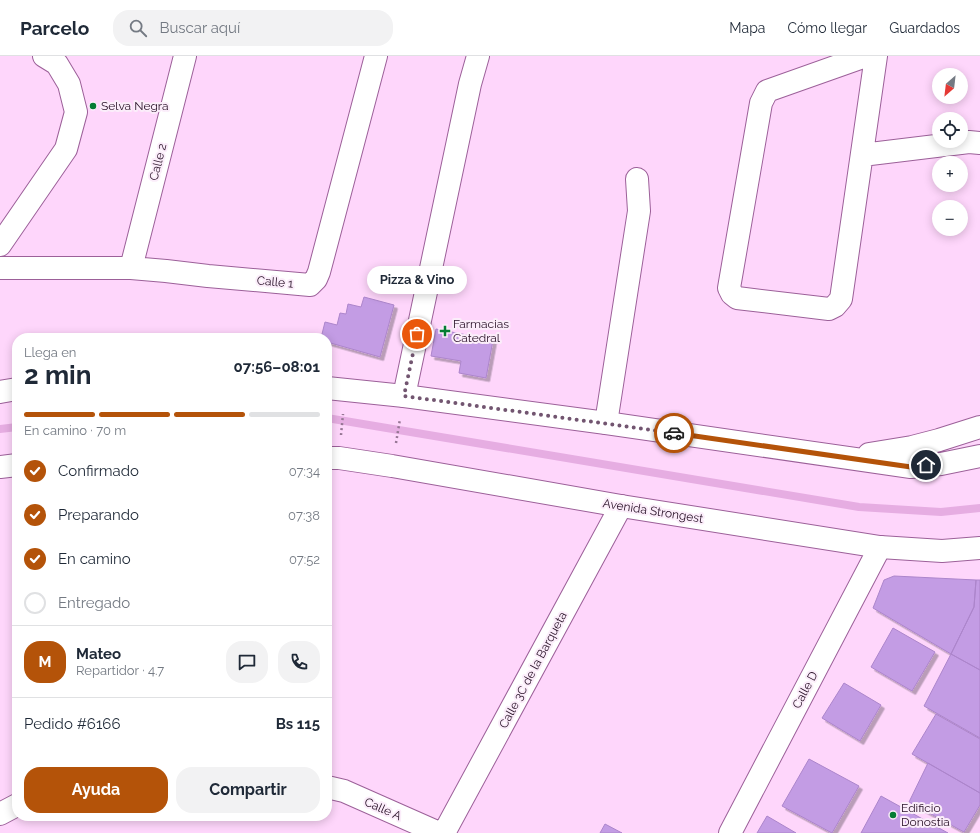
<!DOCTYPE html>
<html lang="es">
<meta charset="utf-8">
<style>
:root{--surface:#fff;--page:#f2f2f3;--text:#1f2937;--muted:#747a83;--line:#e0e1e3;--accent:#b45309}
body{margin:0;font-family:Raleway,sans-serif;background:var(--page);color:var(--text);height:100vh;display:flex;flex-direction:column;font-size:15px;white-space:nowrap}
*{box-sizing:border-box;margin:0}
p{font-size:13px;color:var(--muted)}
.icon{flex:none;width:22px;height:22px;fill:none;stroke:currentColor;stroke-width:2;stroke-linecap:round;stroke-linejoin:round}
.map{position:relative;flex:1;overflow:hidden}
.details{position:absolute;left:12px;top:277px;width:320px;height:488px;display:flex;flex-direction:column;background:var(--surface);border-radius:16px;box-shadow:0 2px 10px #0003}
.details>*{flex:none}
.needle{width:26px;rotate:208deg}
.tools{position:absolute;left:932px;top:12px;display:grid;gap:8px}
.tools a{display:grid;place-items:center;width:36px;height:36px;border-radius:50%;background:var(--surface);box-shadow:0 2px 10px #0003;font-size:20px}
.pin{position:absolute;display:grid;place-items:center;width:34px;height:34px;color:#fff;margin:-17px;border:2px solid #fff;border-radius:50%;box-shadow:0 1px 4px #0007}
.courier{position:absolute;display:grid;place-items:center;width:40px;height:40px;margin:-20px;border:3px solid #b45309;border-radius:50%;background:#fff;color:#222;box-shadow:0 1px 5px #0007}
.bubble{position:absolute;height:28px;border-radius:14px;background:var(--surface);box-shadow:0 2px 10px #0003;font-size:13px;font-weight:700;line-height:28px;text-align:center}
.overview em{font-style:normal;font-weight:700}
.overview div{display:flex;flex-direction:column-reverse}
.overview{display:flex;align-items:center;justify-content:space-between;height:68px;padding:0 12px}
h1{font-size:26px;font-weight:700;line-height:30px}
.bar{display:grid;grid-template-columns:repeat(4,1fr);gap:6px 4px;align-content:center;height:48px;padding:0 12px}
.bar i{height:5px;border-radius:3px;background:var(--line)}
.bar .active{background:var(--accent)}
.bar p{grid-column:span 4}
.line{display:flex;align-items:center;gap:10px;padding:0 12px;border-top:1px solid var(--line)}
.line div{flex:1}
.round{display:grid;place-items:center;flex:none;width:42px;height:42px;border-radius:16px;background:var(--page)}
ol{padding:0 12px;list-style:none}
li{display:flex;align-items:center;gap:12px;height:44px}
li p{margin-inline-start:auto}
li .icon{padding:4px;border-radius:50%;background:var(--accent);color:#fff;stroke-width:4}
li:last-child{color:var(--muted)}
li i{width:22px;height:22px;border:2px solid var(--line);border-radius:50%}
.button{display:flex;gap:8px;margin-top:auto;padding:8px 12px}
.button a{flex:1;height:46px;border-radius:16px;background:var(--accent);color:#fff;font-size:16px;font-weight:700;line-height:46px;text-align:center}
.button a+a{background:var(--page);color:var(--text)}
header{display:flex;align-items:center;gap:24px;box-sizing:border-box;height:56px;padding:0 20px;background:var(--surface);border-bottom:1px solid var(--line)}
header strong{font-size:19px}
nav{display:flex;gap:22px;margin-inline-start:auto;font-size:14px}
.search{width:280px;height:36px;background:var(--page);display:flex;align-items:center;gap:10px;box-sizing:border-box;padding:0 14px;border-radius:16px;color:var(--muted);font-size:15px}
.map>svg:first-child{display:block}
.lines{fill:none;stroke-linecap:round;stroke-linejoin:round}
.stream{stroke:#e6ade2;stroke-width:8}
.building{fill:#c39ce4;stroke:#ac85cb;filter:url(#shadow)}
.street-casing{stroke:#9c6099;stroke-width:24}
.secondary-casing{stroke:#9c6099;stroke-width:24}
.path{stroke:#967694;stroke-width:2.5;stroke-dasharray:2 3;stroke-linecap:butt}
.street{stroke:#fff;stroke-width:22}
.secondary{stroke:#fff;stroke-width:22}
.done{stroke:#725570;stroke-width:4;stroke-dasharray:0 7.2}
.route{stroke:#b45309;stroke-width:5}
.poi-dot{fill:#047c34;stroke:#fbedfa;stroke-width:1.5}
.labels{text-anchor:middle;stroke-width:4;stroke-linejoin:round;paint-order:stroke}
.poi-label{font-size:12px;fill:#260f25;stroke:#fbedfa;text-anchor:start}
.street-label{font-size:12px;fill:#260f25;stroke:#fbedfa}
</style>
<header>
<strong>Parcelo</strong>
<div class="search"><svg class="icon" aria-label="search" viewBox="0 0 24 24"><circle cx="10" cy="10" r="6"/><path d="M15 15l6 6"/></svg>Buscar aquí</div>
<nav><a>Mapa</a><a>Cómo llegar</a><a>Guardados</a></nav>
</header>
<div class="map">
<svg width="980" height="777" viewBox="0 0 980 777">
<defs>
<filter id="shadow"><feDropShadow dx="3.5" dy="3.5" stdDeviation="0" flood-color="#0004"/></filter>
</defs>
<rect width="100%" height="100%" fill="#fed6fb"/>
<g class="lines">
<path class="stream" d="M327,362L859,451L941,456L980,452
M0,373L17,371"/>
</g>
<path class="building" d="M364,241L394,249L380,301L327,286V282H321L325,266L337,269L340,257L346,258L348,248L361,251Z
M436,273L493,284L486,322L459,317L461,305L431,300Z
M894,520L976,524L974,551L951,598L873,552L884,524Z
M976,524H980V614L951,598L974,551Z
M893,572L935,596L912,635L871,611Z
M951,598L980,614V682L924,650Z
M844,627L881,649L860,685L822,662Z
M936,658L980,683V737L912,698Z
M809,703L859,730L832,777L782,750Z
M928,707L980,737V749L964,776L909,746Z
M881,740L948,777H861Z
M767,760L796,777H757Z
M605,768L622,777H600Z"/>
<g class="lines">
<g class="street-casing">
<path id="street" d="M866,0L767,35L761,47L729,232L732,238L737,242L829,253L835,250L841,243L876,0
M862,99L969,86L980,87
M0,212H131L166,215L208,220L310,229L316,223L319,216L376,0
M131,212L185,0
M404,340L470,28L478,0
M606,367L639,155L637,123
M327,731L344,735L439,777
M0,758L17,749
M444,777L621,450
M730,777L880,491"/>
</g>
<g class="secondary-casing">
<path id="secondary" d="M0,189L66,93L76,56L69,28L57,8L44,0
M327,332L404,340L606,367L911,411L941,408L980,400
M0,336L17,333
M869,398L912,391L939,384L980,371
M327,402H339L392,410L621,450L880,491L942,495L980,492
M0,411L17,409"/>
</g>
<path class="path" d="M341,379L343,358
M396,387L400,363"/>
<use href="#street" class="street"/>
<use href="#secondary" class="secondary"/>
</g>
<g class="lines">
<path class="done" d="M417,278L404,340L674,377"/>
<path class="route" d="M674,377L911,411L926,409"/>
</g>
<g class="poi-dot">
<circle cx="93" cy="50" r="4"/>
<path d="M443 269h4v4h4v4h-4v4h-4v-4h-4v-4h4z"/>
<circle cx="893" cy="759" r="4"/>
</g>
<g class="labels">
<g class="poi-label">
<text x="101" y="54">Selva Negra</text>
<text x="453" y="272">Farmacias<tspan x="453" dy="14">Catedral</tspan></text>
<text x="901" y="756">Edificio<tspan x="901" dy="14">Donostia</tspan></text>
</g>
<g class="street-label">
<text transform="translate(158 106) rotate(-76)" y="4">Calle 2</text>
<text transform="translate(275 226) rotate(5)" y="4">Calle 1</text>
<text transform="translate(653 455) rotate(9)" y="4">Avenida Strongest</text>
<text transform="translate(533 614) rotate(-62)" y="4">Calle 3C de la Barqueta</text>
<text transform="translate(805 634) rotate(-62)" y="4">Calle D</text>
<text transform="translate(383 753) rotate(24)" y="4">Calle A</text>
</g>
</g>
</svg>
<div class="tools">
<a><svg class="needle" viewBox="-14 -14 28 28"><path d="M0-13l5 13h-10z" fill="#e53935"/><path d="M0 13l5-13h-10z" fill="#747a83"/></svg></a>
<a><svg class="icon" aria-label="locate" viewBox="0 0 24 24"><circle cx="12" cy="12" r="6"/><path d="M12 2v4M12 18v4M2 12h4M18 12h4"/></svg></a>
<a>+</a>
<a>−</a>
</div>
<div class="pin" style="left:417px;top:278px;background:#ea580c"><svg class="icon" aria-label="bag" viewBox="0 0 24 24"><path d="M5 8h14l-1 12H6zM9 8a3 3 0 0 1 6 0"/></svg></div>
<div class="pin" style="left:926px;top:409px;background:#1f2937"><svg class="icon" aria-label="home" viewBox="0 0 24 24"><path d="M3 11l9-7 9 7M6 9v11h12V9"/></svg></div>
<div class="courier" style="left:674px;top:377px"><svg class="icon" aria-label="car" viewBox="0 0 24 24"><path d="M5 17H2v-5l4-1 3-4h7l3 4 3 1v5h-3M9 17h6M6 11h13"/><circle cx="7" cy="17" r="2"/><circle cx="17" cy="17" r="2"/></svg></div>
<div class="bubble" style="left:367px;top:210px;width:100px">Pizza &amp; Vino</div>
<section class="details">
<div class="overview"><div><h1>2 min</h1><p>Llega en</p></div><em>07:56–08:01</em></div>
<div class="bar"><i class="active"></i><i class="active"></i><i class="active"></i><i></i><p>En camino · 70 m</p></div>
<ol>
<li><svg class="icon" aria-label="check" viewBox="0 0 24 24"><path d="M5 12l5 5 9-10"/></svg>Confirmado<p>07:34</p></li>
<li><svg class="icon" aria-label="check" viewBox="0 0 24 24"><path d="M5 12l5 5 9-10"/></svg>Preparando<p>07:38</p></li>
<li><svg class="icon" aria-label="check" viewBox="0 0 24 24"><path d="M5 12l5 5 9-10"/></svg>En camino<p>07:52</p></li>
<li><i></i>Entregado</li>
</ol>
<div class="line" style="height:72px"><b class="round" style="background:var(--accent);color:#fff">M</b><div><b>Mateo</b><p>Repartidor · 4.7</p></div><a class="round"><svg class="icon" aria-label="chat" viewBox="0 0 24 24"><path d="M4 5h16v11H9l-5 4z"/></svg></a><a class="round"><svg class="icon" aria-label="phone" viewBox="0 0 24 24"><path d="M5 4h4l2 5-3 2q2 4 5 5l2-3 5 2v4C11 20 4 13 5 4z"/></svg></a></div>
<div class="line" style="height:52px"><div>Pedido #6166</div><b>Bs 115</b></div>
<div class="button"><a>Ayuda</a><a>Compartir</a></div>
</section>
</div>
